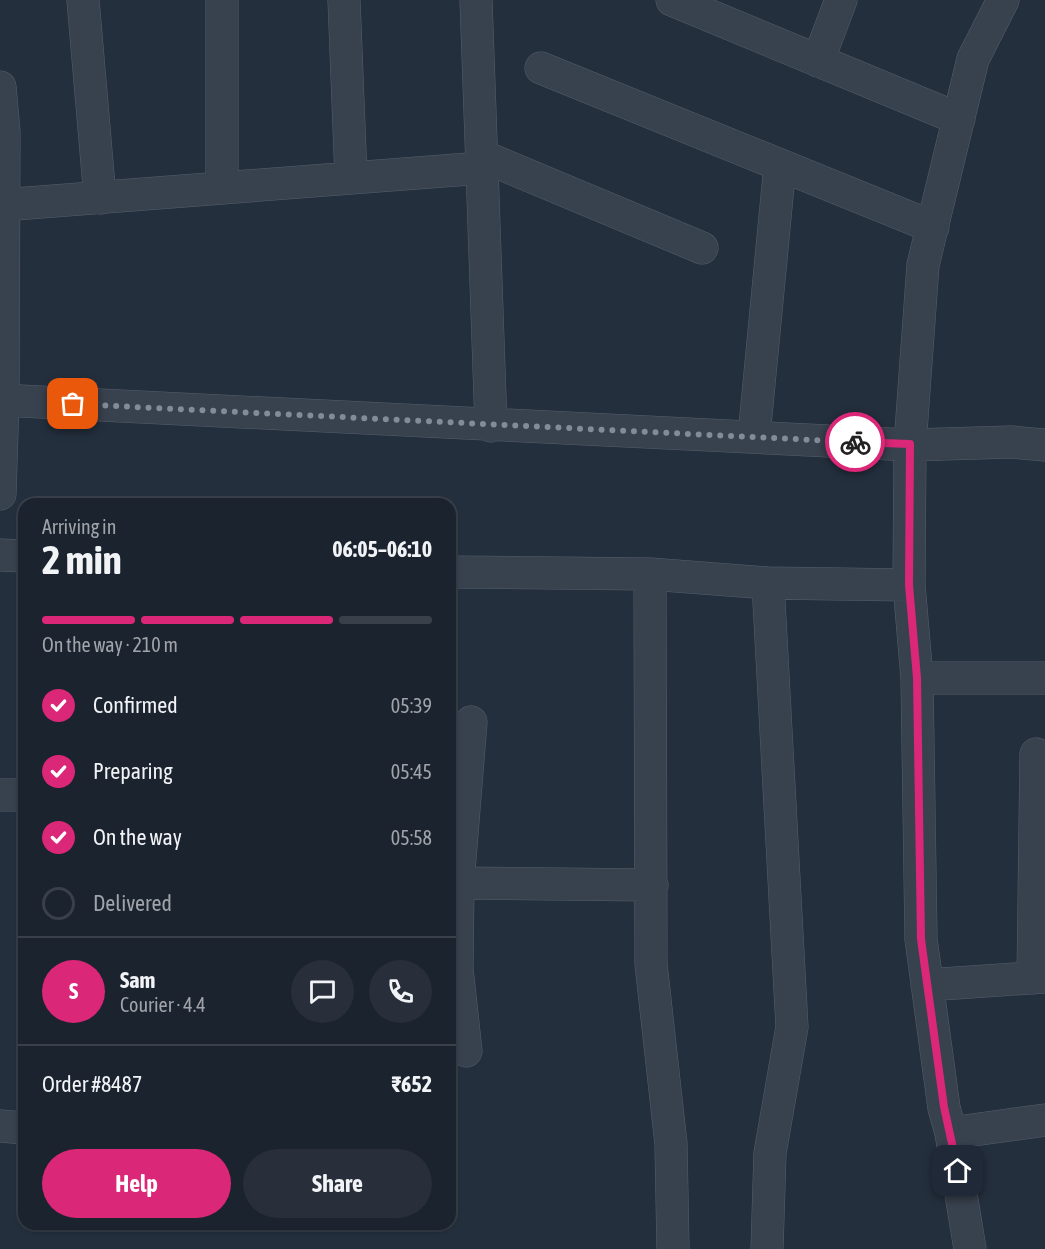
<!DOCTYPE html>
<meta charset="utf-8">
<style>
:root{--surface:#1b232e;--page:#282f3a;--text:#f1f3f6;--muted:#a0a4aa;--line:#39404a;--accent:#db2777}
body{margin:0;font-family:"Asap Condensed",sans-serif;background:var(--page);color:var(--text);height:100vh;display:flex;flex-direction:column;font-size:22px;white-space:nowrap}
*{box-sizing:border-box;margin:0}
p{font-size:20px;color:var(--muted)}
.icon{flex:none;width:33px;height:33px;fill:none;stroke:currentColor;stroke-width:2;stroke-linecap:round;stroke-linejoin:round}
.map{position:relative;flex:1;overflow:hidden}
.details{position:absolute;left:18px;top:498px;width:438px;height:732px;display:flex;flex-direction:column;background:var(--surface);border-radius:18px;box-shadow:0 2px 4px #0004,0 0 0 2px var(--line)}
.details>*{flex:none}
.pin{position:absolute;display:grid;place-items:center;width:51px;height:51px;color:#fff;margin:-26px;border-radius:12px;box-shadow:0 3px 9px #0006}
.courier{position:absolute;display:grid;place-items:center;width:60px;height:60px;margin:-30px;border:4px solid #db2777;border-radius:50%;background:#fff;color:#222;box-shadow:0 2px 8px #0007}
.summary em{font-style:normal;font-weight:700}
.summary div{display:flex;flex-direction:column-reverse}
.summary{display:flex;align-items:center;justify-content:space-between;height:102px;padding:0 24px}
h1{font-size:39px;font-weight:700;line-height:45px}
.bar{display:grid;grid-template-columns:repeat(4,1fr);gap:9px 6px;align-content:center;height:72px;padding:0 24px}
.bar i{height:8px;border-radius:4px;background:var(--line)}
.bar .active{background:var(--accent)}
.bar p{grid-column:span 4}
.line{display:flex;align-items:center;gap:15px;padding:0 24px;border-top:2px solid var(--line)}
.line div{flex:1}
.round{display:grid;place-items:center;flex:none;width:63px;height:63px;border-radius:32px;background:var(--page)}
ol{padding:0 24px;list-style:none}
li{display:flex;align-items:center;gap:18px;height:66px}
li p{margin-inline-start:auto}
li .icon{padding:6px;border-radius:50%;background:var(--accent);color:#fff;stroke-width:4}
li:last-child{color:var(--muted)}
li i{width:33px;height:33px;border:3px solid var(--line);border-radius:50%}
.action{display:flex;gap:12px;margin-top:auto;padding:12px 24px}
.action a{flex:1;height:69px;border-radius:36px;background:var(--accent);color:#fff;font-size:24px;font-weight:700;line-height:69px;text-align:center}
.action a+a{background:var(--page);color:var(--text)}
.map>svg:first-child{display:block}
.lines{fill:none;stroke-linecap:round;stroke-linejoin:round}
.minor-casing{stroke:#565f6c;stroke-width:33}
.minor{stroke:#38414e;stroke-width:32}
.done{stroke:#828b98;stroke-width:6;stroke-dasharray:0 10.8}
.route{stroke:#db2777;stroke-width:8}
</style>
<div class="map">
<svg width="1045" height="1249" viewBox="0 0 1045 1249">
<rect width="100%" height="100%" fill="#242f3e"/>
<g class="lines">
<g class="minor-casing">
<path id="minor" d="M83,0L100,198
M344,0L351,178
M476,0L482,168
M672,0L959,119
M818,61L841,0
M541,68L933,227
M0,87L4,132L3,400L0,494
M482,156L702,248
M222,188V0
M2,205L482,168L491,426
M0,400L910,445L1011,442L1045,445
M754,436L780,165
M0,555L24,556
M450,572L650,574L768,583L909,585
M650,574L651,964L671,1144L673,1249
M917,678H1045
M0,795H24
M450,883L652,885
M1033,978L1036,754
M927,985L1045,977
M466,1051L457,969L458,883L471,722
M0,1126L24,1128
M951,1133L1045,1120
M767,1249L770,1153L792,1027L768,583
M970,1249L951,1133L944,1108L921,939L917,678L909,585L910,445L923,265L973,59L1003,0"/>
</g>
<use href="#minor" class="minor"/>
</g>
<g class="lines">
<path class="done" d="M73,404L855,442"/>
<path class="route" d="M855,442L910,444L909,585L917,678L921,939L944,1107L958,1171"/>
</g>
</svg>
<div class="pin" style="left:73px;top:404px;background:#ea580c"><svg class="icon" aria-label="bag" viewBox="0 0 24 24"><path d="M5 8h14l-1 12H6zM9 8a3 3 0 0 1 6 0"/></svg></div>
<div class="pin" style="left:958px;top:1171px;background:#1f2937"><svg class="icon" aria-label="home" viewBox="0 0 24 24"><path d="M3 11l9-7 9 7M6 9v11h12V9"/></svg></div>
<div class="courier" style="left:855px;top:442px"><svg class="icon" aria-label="bike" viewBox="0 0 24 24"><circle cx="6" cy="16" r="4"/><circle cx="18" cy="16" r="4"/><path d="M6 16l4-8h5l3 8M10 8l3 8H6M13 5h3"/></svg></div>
<section class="details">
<div class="summary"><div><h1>2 min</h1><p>Arriving in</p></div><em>06:05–06:10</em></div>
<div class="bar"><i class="active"></i><i class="active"></i><i class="active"></i><i></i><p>On the way · 210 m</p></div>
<ol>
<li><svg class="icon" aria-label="check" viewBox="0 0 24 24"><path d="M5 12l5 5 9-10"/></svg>Confirmed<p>05:39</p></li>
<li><svg class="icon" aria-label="check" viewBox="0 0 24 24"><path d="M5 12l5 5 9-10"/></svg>Preparing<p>05:45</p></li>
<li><svg class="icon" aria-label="check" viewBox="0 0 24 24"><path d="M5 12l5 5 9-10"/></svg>On the way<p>05:58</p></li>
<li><i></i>Delivered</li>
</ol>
<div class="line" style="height:108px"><b class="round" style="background:var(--accent);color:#fff">S</b><div><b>Sam</b><p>Courier · 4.4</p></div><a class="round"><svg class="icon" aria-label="chat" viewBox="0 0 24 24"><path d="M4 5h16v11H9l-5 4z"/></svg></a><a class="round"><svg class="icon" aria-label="phone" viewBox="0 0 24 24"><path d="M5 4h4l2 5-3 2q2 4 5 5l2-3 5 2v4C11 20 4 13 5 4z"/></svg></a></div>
<div class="line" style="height:78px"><div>Order #8487</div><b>₹652</b></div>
<div class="action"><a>Help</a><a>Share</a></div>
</section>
</div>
